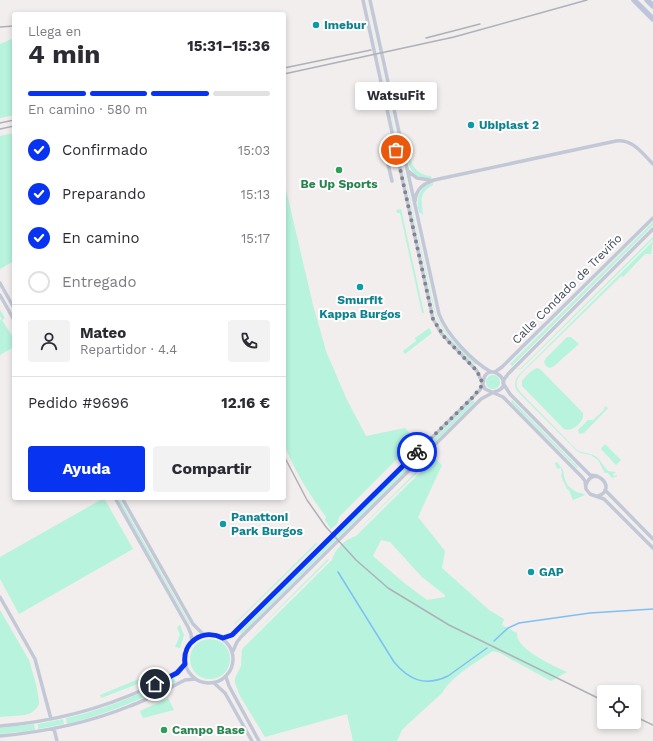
<!DOCTYPE html>
<html lang="es">
<meta charset="utf-8">
<style>
:root{--surface:#fff;--page:#f2f2f3;--text:#2b2b33;--muted:#7c7c81;--line:#e1e1e2;--accent:#0833f1}
body{margin:0;font-family:"Work Sans",sans-serif;background:var(--page);color:var(--text);height:100vh;display:flex;flex-direction:column;font-size:15px;white-space:nowrap}
*{box-sizing:border-box;margin:0}
p{font-size:13px;color:var(--muted)}
.icon{flex:none;width:22px;height:22px;fill:none;stroke:currentColor;stroke-width:2;stroke-linecap:round;stroke-linejoin:round}
.map{position:relative;flex:1;overflow:hidden}
.side{position:absolute;left:12px;top:12px;width:274px;height:488px;display:flex;flex-direction:column;background:var(--surface);border-radius:4px;box-shadow:0 2px 6px #0003}
.side>*{flex:none}
.controls{position:absolute;left:597px;top:685px;display:grid;gap:8px}
.controls a{display:grid;place-items:center;width:44px;height:44px;border-radius:4px;background:var(--surface);box-shadow:0 2px 6px #0003;font-size:20px}
.pin{position:absolute;display:grid;place-items:center;width:34px;height:34px;color:#fff;margin:-17px;border:2px solid #fff;border-radius:50%;box-shadow:0 1px 4px #0007}
.courier{position:absolute;display:grid;place-items:center;width:40px;height:40px;margin:-20px;border:3px solid #0833f1;border-radius:50%;background:#fff;color:#222;box-shadow:0 1px 5px #0007}
.bubble{position:absolute;height:28px;border-radius:4px;background:var(--surface);box-shadow:0 2px 6px #0003;font-size:13px;font-weight:700;line-height:28px;text-align:center}
.summary em{font-style:normal;font-weight:700}
.summary div{display:flex;flex-direction:column-reverse}
.summary{display:flex;align-items:center;justify-content:space-between;height:68px;padding:0 16px}
h1{font-size:26px;font-weight:700;line-height:30px}
.bar{display:grid;grid-template-columns:repeat(4,1fr);gap:6px 4px;align-content:center;height:48px;padding:0 16px}
.bar i{height:5px;border-radius:3px;background:var(--line)}
.bar .active{background:var(--accent)}
.bar p{grid-column:span 4}
.line{display:flex;align-items:center;gap:10px;padding:0 16px;border-top:1px solid var(--line)}
.line div{flex:1}
.round{display:grid;place-items:center;flex:none;width:42px;height:42px;border-radius:4px;background:var(--page)}
ol{padding:0 16px;list-style:none}
li{display:flex;align-items:center;gap:12px;height:44px}
li p{margin-inline-start:auto}
li .icon{padding:4px;border-radius:50%;background:var(--accent);color:#fff;stroke-width:4}
li:last-child{color:var(--muted)}
li i{width:22px;height:22px;border:2px solid var(--line);border-radius:50%}
.cta{display:flex;gap:8px;margin-top:auto;padding:8px 16px}
.cta a{flex:1;height:46px;border-radius:4px;background:var(--accent);color:#fff;font-size:16px;font-weight:700;line-height:46px;text-align:center}
.cta a+a{background:var(--page);color:var(--text)}
.map>svg:first-child{display:block}
.green{fill:#b7f3dd;fill-rule:evenodd}
.lines{fill:none;stroke-linecap:round;stroke-linejoin:round}
.stream{stroke:#80bff4;stroke-width:1.5}
.minor{stroke:#c3c8d7;stroke-width:3.5}
.secondary{stroke:#bec4d9;stroke-width:5.5}
.rail{stroke:#afb0b9;stroke-width:1.5}
.done{stroke:#81848f;stroke-width:4;stroke-dasharray:0 7.2}
.route{stroke:#0833f1;stroke-width:5}
.culture-dot{fill:#0f9aa8;stroke:#fff;stroke-width:1.5}
.leisure-dot{fill:#2e9e5b;stroke:#fff;stroke-width:1.5}
.labels{text-anchor:middle;stroke-width:4;stroke-linejoin:round;paint-order:stroke}
.culture-label{font-size:12px;font-weight:bold;fill:#0d838f;stroke:#fff;text-anchor:start}
.leisure-label{font-size:12px;font-weight:bold;fill:#27864d;stroke:#fff}
.street-label{font-size:12px;fill:#444b5d;stroke:#fff}
</style>
<div class="map">
<svg width="653" height="741" viewBox="0 0 653 741">
<rect width="100%" height="100%" fill="#f1eeed"/>
<path class="green" d="M366,0L435,311C442,333 459,347 476,364L475,365C458,348 441,333 434,310Z
M14,38V115L0,118V44Z
M405,132C409,151 408,174 431,176L432,178C416,179 410,172 407,158L409,154Z
M14,133V261L0,269V136Z
M284,181L313,305L326,351L346,398L366,436L405,428L417,440L408,449L406,446L402,449L404,452L339,517L337,524L331,529L325,520L326,517C309,494 294,470 284,444Z
M433,183V185C416,194 423,204 423,217L422,214L419,212C416,199 418,187 433,183Z
M401,209L424,313H422L400,213H397L396,210Z
M653,222V225L512,366L510,364Z
M653,237V239L521,369H516L521,368Z
M653,241L651,254H645L623,277L621,276L612,285L525,370C518,377 513,383 520,392L577,450C583,454 589,452 595,456C601,460 603,466 608,471L616,472L613,474L614,476L617,475V476L612,478L608,473H605L598,460L591,455L581,453L577,451L519,393C514,388 514,382 518,376Z
M0,310L5,318L2,320L14,339V347L0,355V320L2,319L0,316Z
M429,328L432,333L405,354L403,351L416,341L415,338Z
M567,337H571L579,344L554,366L550,368L546,366L544,362L546,358Z
M537,368L540,369L583,413C585,421 572,433 564,429L522,386V381C525,377 531,370 537,368Z
M486 382a7 7 0 1 1 14 0a7 7 0 1 1-14 0Z
M473,400L475,402L241,634L240,632Z
M512,400L578,467L577,468L512,403L511,401Z
M605,406L608,408L584,433L579,434L578,430L588,420H593L604,410Z
M605,444L621,460L616,465L601,449Z
M435,458L442,465L418,517L445,551L442,568L489,610L504,619L502,625L517,633C515,649 554,666 567,672L551,681L500,653L493,651C475,663 453,675 442,693L408,724L402,730L397,741H353L347,714L265,737L240,696L235,683V678L241,666L242,649L332,560C335,549 345,539 356,536ZM381,540L390,542L422,577L445,595V597L427,600L403,582L373,556Z
M557,462L563,470L565,480L568,486L576,492L584,494L585,495L573,500L569,490L567,489L561,476L562,473L561,468L557,469L555,463Z
M420,468L421,469L355,533Z
M104,498L133,549L19,614L0,579V557Z
M117,498H119L190,624H189Z
M316,543L317,544L234,625V624Z
M328,559L329,560L248,639Z
M0,610L29,660L36,684L39,701V704L36,709L31,713L25,715L0,717Z
M180,625L184,635L180,648L175,647L180,635L177,627Z
M190 659a20 20 0 1 1 40 0a20 20 0 1 1-40 0Z
M146,676L148,680L101,698L100,695Z
M173,677L176,682C141,700 106,714 67,724L66,718C104,710 139,695 173,677Z
M168,698L174,710L143,718L140,711Z
M63,719L64,724L38,729V724Z
M34,724L35,730L0,734V728Z"/>
<g class="lines">
<path class="stream" d="M338,572L394,662C409,680 425,687 448,676L487,648
M494,641L508,628L519,623L590,613L653,609"/>
<path class="minor" d="M363,0L430,305L433,319L441,333L477,371L485,389L503,397L508,402L582,477L585,481L586,489L590,494L604,499L653,548
M370,0L439,314C447,335 472,361 491,372
M383,143L392,181
M408,171L417,178L430,180
M415,201C416,189 423,184 434,180L616,141C633,139 642,153 653,164
M0,283L14,308
M0,295L14,320
M495,372L502,367L653,218
M503,381L508,374L653,229
M483,383C486,356 520,386 494,392
M503,383L510,394L582,467L590,475L597,476
M586,485C593,463 619,489 598,496
M605,490L653,539
M115,498L188,627L191,634L192,642
M122,498L193,624L204,635
M0,597L35,659L51,719
M185 659a24 24 0 1 1 48 0a24 24 0 1 1-48 0Z
M223,638L232,635L236,631L467,403L480,390L483,384
M233,651L237,642L241,637L481,399L492,393
M226,677L229,686L259,741
M214,683L225,693L252,741
M0,726C51,722 101,709 147,688C161,681 175,676 185,664
M54,729L57,741
M0,736C45,732 88,723 130,706C149,699 167,689 185,680L195,679"/>
<path class="secondary" d="M634,0L653,19
M647,0L653,6"/>
<path class="rail" d="M0,27L14,26
M426,38L480,24
M284,68L371,50
M284,74L454,37L587,0
M0,123L14,120
M0,129L14,126
M284,456L307,500L326,527L356,560L388,588L449,625L604,701
M634,716L653,725"/>
</g>
<g class="lines">
<path class="done" d="M396,150L433,319L445,338L477,371L483,384L473,397L417,452"/>
<path class="route" d="M155,684L177,673L185,664C182,642 203,628 223,638L232,635L236,631L417,452"/>
</g>
<g class="culture-dot">
<circle cx="316" cy="25" r="4"/>
<circle cx="471" cy="125" r="4"/>
<circle cx="360" cy="287" r="4"/>
<circle cx="223" cy="524" r="4"/>
<circle cx="531" cy="572" r="4"/>
</g>
<g class="leisure-dot">
<circle cx="339" cy="170" r="4"/>
<circle cx="164" cy="730" r="4"/>
</g>
<g class="labels">
<g class="culture-label">
<text x="324" y="29">Imebur</text>
<text x="479" y="129">Ubiplast 2</text>
<text x="360" y="304" text-anchor="middle">Smurfit<tspan x="360" dy="14">Kappa Burgos</tspan></text>
<text x="231" y="521">Panattoni<tspan x="231" dy="14">Park Burgos</tspan></text>
<text x="539" y="576">GAP</text>
</g>
<g class="leisure-label">
<text x="339" y="188">Be Up Sports</text>
<text x="172" y="734" text-anchor="start">Campo Base</text>
</g>
<g class="street-label">
<text transform="translate(567 289) rotate(-45)" y="4">Calle Condado de Treviño</text>
</g>
</g>
</svg>
<div class="controls">
<a><svg class="icon" aria-label="locate" viewBox="0 0 24 24"><circle cx="12" cy="12" r="6"/><path d="M12 2v4M12 18v4M2 12h4M18 12h4"/></svg></a>
</div>
<div class="pin" style="left:396px;top:150px;background:#ea580c"><svg class="icon" aria-label="bag" viewBox="0 0 24 24"><path d="M5 8h14l-1 12H6zM9 8a3 3 0 0 1 6 0"/></svg></div>
<div class="pin" style="left:155px;top:684px;background:#1f2937"><svg class="icon" aria-label="home" viewBox="0 0 24 24"><path d="M3 11l9-7 9 7M6 9v11h12V9"/></svg></div>
<div class="courier" style="left:417px;top:452px"><svg class="icon" aria-label="bike" viewBox="0 0 24 24"><circle cx="6" cy="16" r="4"/><circle cx="18" cy="16" r="4"/><path d="M6 16l4-8h5l3 8M10 8l3 8H6M13 5h3"/></svg></div>
<div class="bubble" style="left:355px;top:82px;width:82px">WatsuFit</div>
<section class="side">
<div class="summary"><div><h1>4 min</h1><p>Llega en</p></div><em>15:31–15:36</em></div>
<div class="bar"><i class="active"></i><i class="active"></i><i class="active"></i><i></i><p>En camino · 580 m</p></div>
<ol>
<li><svg class="icon" aria-label="check" viewBox="0 0 24 24"><path d="M5 12l5 5 9-10"/></svg>Confirmado<p>15:03</p></li>
<li><svg class="icon" aria-label="check" viewBox="0 0 24 24"><path d="M5 12l5 5 9-10"/></svg>Preparando<p>15:13</p></li>
<li><svg class="icon" aria-label="check" viewBox="0 0 24 24"><path d="M5 12l5 5 9-10"/></svg>En camino<p>15:17</p></li>
<li><i></i>Entregado</li>
</ol>
<div class="line" style="height:72px"><a class="round"><svg class="icon" aria-label="person" viewBox="0 0 24 24"><circle cx="12" cy="8" r="4"/><path d="M4 21q1-7 8-7t8 7"/></svg></a><div><b>Mateo</b><p>Repartidor · 4.4</p></div><a class="round"><svg class="icon" aria-label="phone" viewBox="0 0 24 24"><path d="M5 4h4l2 5-3 2q2 4 5 5l2-3 5 2v4C11 20 4 13 5 4z"/></svg></a></div>
<div class="line" style="height:52px"><div>Pedido #9696</div><b>12.16 €</b></div>
<div class="cta"><a>Ayuda</a><a>Compartir</a></div>
</section>
</div>
